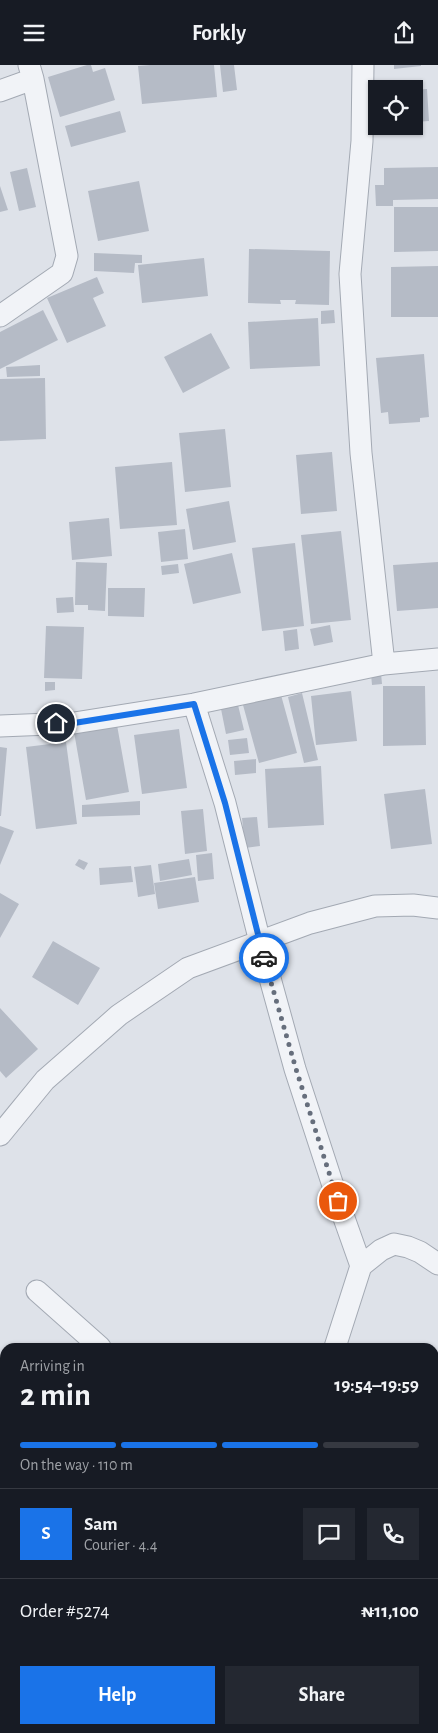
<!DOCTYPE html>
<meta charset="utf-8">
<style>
:root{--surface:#171b24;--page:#242831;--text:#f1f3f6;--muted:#9ea1a6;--line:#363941;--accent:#1a73e8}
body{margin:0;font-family:"Alegreya Sans",sans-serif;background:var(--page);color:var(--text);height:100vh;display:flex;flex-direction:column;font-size:19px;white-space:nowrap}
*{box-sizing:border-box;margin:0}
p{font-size:16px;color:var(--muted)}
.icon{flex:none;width:28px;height:28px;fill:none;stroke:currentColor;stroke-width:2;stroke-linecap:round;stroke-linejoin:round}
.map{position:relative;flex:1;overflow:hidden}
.drawer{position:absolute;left:0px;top:1278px;width:439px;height:391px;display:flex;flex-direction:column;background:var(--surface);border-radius:15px 15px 0 0;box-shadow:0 1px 4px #0004}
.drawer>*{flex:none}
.controls{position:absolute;left:368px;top:15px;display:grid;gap:10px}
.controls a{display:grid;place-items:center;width:55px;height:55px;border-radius:0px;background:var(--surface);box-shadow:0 1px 4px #0004;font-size:25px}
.pin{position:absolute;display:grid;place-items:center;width:42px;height:42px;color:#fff;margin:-21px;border:2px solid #fff;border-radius:50%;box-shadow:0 1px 5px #0007}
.courier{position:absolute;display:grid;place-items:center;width:50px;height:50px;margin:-25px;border:4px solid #1a73e8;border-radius:50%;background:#fff;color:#222;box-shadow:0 1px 6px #0007}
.summary em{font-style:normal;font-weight:700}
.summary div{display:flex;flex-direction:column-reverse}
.summary{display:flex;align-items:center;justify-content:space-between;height:85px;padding:0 20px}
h1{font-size:32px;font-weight:700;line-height:38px}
.bar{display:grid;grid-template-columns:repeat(4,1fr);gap:8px 5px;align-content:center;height:60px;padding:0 20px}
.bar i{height:6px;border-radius:4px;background:var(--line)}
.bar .active{background:var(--accent)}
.bar p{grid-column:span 4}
.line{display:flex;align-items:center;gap:12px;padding:0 20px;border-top:1px solid var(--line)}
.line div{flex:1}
.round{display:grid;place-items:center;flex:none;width:52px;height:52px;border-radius:0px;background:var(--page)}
.button{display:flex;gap:10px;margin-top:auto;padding:10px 20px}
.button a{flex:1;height:58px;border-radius:0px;background:var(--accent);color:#fff;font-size:20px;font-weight:700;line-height:58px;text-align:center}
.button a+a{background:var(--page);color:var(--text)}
header{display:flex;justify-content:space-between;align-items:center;height:65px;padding:0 20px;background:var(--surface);font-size:22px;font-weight:700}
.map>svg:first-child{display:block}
.building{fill:#b5bbc6}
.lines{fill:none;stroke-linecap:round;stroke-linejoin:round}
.street-casing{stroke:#a3a9b3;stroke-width:23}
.street{stroke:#f1f3f7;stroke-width:21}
.done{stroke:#666e7c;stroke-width:5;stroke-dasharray:0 9}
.route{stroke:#1a73e8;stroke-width:6}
</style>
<header><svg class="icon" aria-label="menu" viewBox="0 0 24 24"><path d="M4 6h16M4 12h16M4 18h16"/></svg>Forkly<svg class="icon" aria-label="share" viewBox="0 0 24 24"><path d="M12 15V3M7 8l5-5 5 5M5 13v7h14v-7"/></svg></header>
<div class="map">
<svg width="438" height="1668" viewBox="0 0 438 1668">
<rect width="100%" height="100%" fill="#dee2e9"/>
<path class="building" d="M87,0H91L93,7L105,3L115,35L60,52L48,12Z
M150,0H214L217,32L142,39L138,1Z
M220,0H234L237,25L223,27Z
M394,0H421V1L394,4Z
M427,24L429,56L414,57V25Z
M120,46L126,67L71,82L65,61Z
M438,102V134L393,135V141H376L375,120H384V103Z
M27,103L36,142L19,146L10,107Z
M139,116L149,166L98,176L88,126Z
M0,121L8,145L0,147Z
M394,142H438V186L394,187Z
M249,184L330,186L329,240L295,239L296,235H280L281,239L248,238Z
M94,188L142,190V198H135L134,208L94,206Z
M204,193L208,231L142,238L138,200Z
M438,201V252H391V202Z
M97,212L104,228L93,233L106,261L67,278L47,233Z
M43,245L58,275L0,304V267Z
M334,245L335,258L321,259V246Z
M318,253L320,301L250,304L248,257Z
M211,268L230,303L183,328L164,292Z
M424,289L429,352L420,353V357L389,359L388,347L381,348L376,293Z
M40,300V311L7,312L6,302Z
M45,313L46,374L0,376V314Z
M225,364L231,422L185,427L179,368Z
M332,387L337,446L301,449L296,390Z
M172,397L177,460L120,464L115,402Z
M229,436L236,477L193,485L186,444Z
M109,453L112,491L72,495L69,457Z
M185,464L188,494L161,497L158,467Z
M341,466L351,555L311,559L301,470Z
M295,478L304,561L262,566L252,483Z
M232,488L241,528L193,539L184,499Z
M76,497L107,498L105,546L88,545V540H75Z
M438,497V543L397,546L393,500Z
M178,499L179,508L162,510L161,501Z
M108,523H145L144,552L108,551Z
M73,532L74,547L57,548L56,533Z
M330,560L333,577L314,581L310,564Z
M46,561L84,562L82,614L44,613Z
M297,564L299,584L285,586L283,566Z
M381,608L382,619L372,620L371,609Z
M45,617H55V625L45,626Z
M383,621H425L426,680L383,681Z
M351,626L357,676L316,680L311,631Z
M302,628L318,695L304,698L288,632Z
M281,630L297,688L259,698L243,640Z
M238,640L244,665L226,669L221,644Z
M117,660L129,727L86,735L74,667Z
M179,664L187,723L142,729L134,670Z
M247,673L249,688L230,690L228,675Z
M66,677L77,759L36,764L26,682Z
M0,682L7,683L1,751H0Z
M256,694V708L235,710L234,696Z
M321,701L324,760L268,763L265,704Z
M425,724L432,779L391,784L384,729Z
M140,736V750L82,752V740Z
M203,744L207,786L185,789L181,746Z
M257,752L260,781L245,783L242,753Z
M0,761L14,766L0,800Z
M212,788L214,814L198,816L196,790Z
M79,794L88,798L84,805L75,800Z
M189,794L192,810L160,816L158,799Z
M151,800L155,829L138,832L134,802Z
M131,801L133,817L100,820L99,803Z
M195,812L199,837L158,844L154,818Z
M0,828L19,839L0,873Z
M53,876L100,903L78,940L32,912Z
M0,943L38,984L6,1013L0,1006Z"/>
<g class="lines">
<g class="street-casing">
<path id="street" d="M363,0L362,76L350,209L361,388L384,599
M0,26L33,14
M0,251L62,208L67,191L33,14L29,0
M194,639L225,738L260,877L295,1004L338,1136L361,1201
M0,661L74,658L194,639L384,599L438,594
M0,1070L45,1015L119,950L188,903L310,858L375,841L413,840L438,843
M37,1226L100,1282
M335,1282L361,1201L381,1185L394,1179L408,1182L420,1187L438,1199
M0,1543L5,1549
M105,1664L109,1668
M407,1664L409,1668
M29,1668L35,1664"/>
</g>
<use href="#street" class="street"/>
</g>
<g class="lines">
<path class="done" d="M264,893L296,1004L338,1136"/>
<path class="route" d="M56,658H74L194,639L225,738L264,893"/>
</g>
</svg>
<div class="controls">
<a><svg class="icon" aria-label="locate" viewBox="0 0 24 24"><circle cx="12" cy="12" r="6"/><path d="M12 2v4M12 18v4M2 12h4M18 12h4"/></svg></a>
</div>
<div class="pin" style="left:338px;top:1136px;background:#ea580c"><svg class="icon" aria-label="bag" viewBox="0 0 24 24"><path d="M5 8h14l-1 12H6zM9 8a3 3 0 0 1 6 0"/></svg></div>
<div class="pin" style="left:56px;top:658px;background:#1f2937"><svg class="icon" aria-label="home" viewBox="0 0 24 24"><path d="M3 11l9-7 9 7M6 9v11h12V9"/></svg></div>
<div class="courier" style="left:264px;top:893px"><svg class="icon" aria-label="car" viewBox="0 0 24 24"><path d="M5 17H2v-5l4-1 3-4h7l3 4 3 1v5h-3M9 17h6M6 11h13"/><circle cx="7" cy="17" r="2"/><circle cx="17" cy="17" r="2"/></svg></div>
<section class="drawer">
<div class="summary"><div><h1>2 min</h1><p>Arriving in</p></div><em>19:54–19:59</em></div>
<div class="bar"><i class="active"></i><i class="active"></i><i class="active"></i><i></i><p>On the way · 110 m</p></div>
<div class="line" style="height:90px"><b class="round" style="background:var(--accent);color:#fff">S</b><div><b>Sam</b><p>Courier · 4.4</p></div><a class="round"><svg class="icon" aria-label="chat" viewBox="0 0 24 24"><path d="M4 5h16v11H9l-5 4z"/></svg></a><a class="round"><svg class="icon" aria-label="phone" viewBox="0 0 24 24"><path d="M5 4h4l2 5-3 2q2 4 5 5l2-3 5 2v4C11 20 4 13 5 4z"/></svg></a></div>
<div class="line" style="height:65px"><div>Order #5274</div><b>₦11,100</b></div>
<div class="button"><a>Help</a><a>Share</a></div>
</section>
</div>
